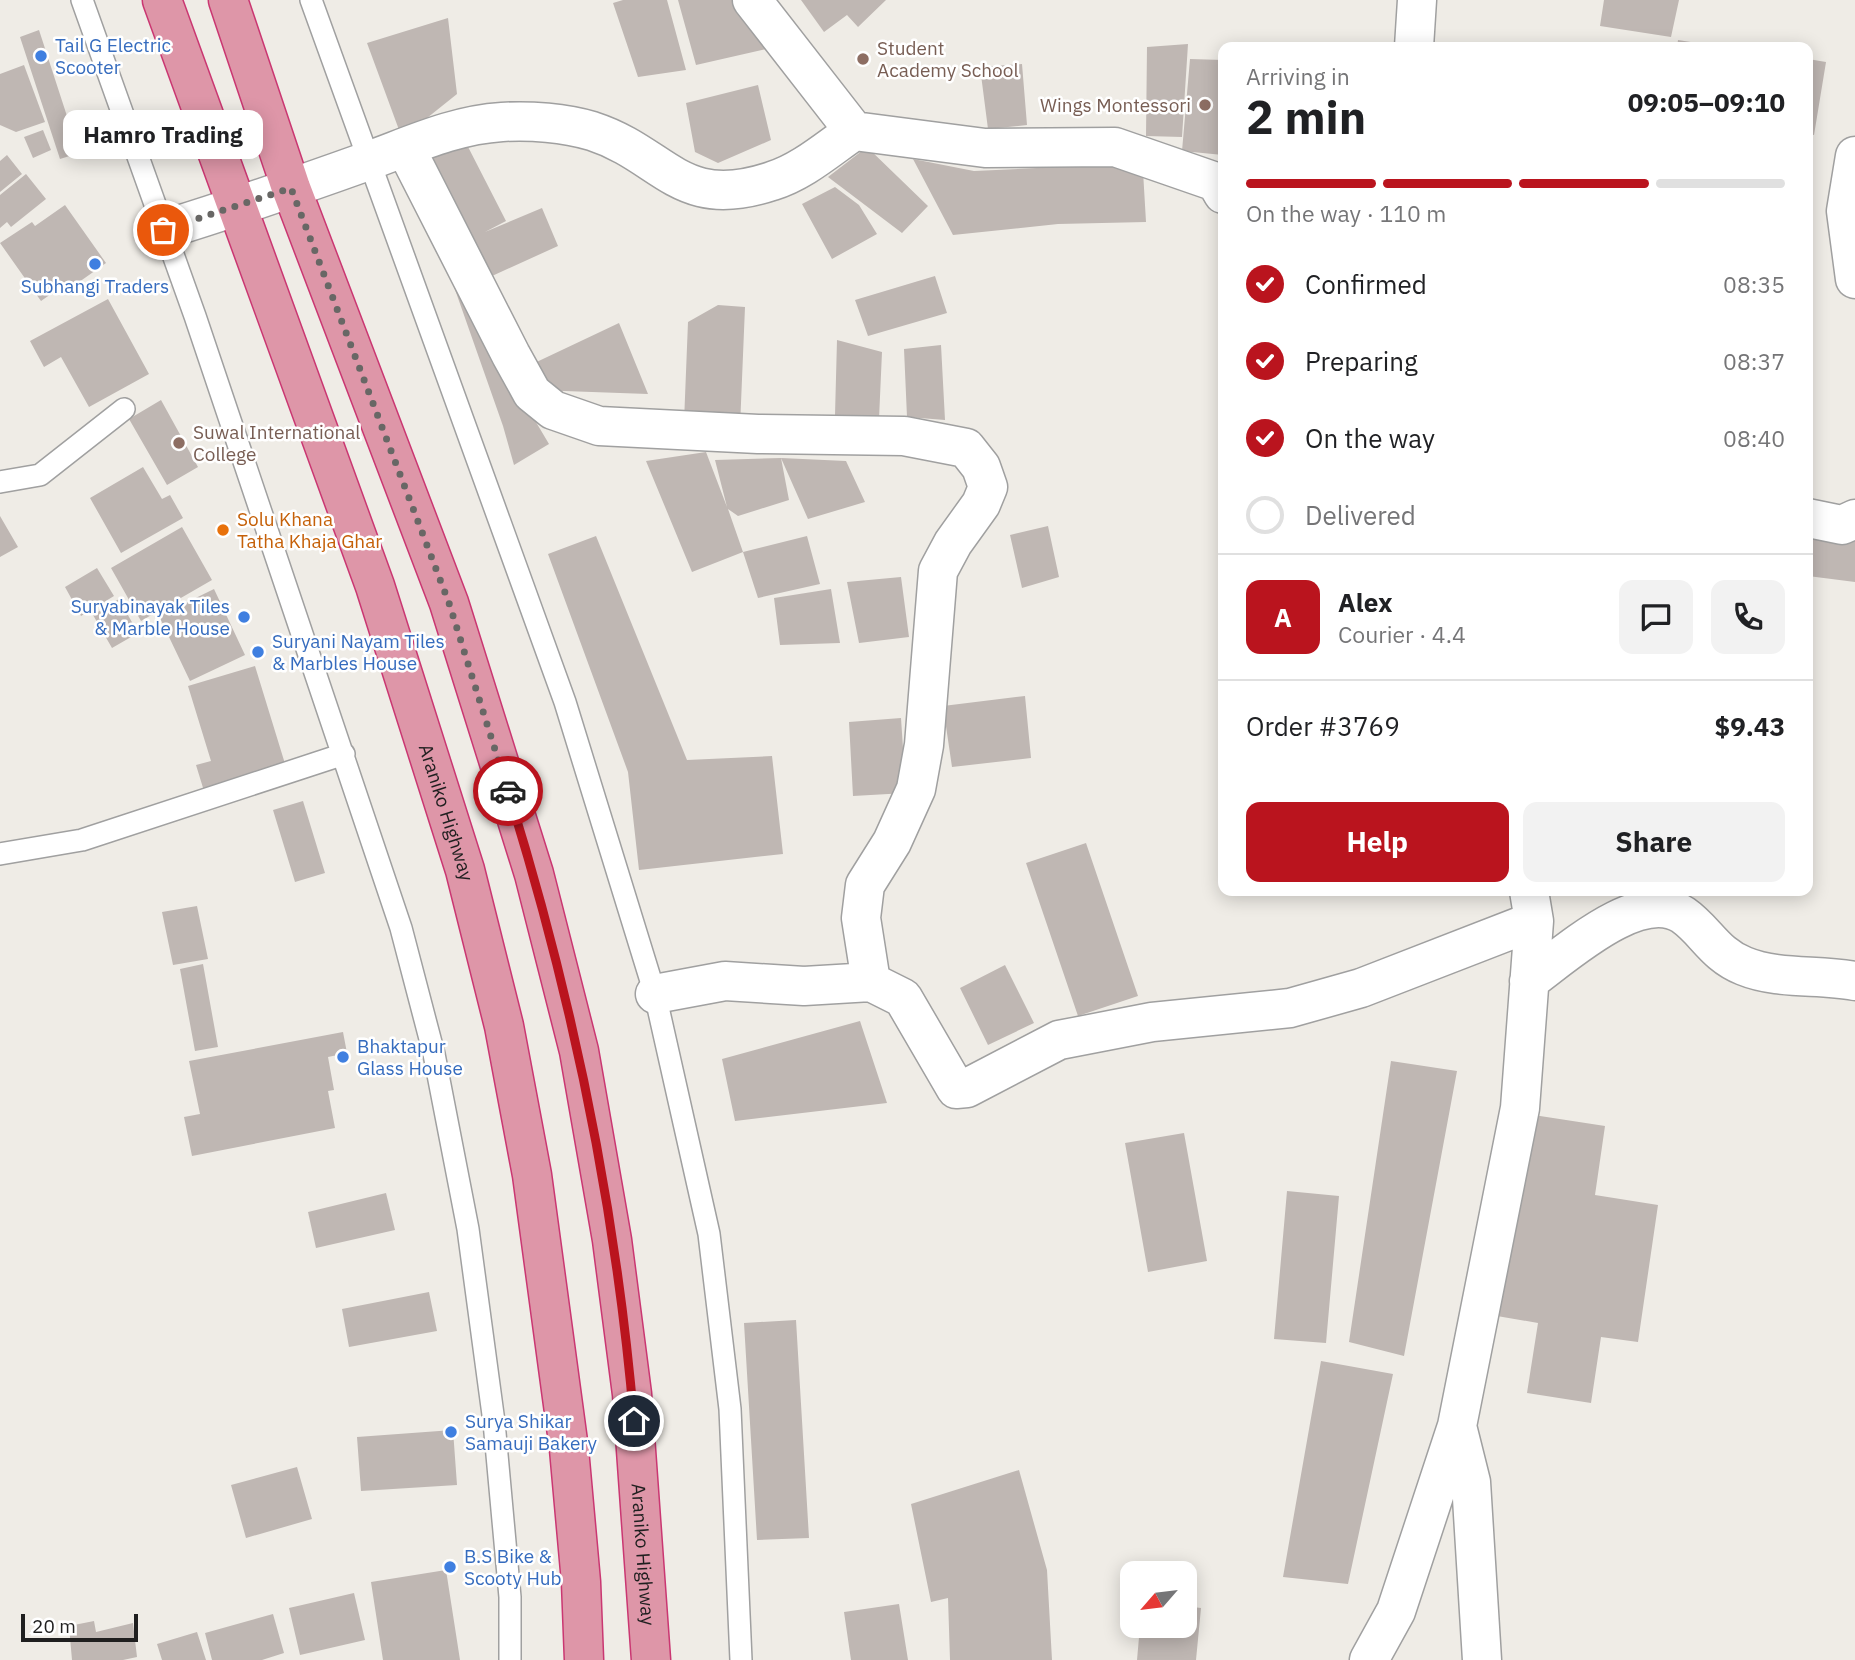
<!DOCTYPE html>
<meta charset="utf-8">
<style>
:root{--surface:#fff;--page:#f2f2f2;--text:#202124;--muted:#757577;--line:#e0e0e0;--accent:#ba141e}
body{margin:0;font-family:"IBM Plex Sans",sans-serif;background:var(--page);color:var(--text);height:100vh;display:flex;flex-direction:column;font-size:26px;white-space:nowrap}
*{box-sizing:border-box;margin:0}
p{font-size:23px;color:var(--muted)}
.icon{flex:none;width:38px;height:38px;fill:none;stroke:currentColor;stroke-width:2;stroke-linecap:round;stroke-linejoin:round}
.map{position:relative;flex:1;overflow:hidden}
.sheet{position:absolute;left:1218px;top:42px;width:595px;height:854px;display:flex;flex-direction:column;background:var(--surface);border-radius:14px;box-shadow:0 4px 18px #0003}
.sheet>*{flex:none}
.needle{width:46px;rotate:242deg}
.fabs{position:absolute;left:1120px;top:1561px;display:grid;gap:14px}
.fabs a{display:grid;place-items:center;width:77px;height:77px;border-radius:14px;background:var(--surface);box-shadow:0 4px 18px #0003;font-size:35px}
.scale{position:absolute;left:21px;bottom:18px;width:117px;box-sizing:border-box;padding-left:7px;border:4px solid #1f1f1f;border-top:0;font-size:19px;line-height:24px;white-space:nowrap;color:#1f1f1f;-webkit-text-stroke:5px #fff;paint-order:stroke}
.pin{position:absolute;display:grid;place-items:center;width:60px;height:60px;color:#fff;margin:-30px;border:4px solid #fff;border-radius:50%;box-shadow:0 2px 7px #0007}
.courier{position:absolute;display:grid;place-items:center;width:70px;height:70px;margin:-35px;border:5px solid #ba141e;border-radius:50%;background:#fff;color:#222;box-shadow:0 2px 9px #0007}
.bubble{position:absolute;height:49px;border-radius:14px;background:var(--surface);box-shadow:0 4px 18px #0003;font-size:23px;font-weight:700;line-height:49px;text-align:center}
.overview em{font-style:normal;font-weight:700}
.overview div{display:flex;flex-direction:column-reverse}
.overview{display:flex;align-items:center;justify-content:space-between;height:119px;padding:0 28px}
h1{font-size:46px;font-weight:700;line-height:52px}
.bar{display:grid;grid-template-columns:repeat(4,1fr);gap:10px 7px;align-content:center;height:84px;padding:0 28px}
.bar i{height:9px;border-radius:5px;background:var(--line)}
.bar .selected{background:var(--accent)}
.bar p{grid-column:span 4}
.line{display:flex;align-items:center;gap:18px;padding:0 28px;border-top:2px solid var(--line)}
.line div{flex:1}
.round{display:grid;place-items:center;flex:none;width:74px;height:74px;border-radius:14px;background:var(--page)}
ol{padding:0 28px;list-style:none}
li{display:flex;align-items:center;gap:21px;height:77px}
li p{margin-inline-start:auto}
li .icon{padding:7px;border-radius:50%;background:var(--accent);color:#fff;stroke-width:4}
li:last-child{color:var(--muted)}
li i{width:38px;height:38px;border:4px solid var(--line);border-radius:50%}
.button{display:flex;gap:14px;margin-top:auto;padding:14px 28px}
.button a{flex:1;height:80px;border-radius:14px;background:var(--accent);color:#fff;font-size:28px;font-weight:700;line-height:80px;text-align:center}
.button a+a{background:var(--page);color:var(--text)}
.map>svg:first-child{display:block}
.building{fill:#bfb7b3}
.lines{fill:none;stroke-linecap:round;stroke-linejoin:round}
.lane-casing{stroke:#a0a0a0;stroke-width:24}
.street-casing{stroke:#a0a0a0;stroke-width:41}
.highway-casing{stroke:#ca3772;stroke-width:41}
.lane{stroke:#fff;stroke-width:21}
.street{stroke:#fff;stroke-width:38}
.highway{stroke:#de96a8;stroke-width:38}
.done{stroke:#686765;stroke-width:7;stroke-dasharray:0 12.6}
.route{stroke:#ba141e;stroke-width:9}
.shop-dot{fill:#3f7fe0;stroke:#fff;stroke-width:2.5}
.education-dot{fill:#8d6e63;stroke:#fff;stroke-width:2.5}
.food-dot{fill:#e8710a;stroke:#fff;stroke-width:2.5}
.labels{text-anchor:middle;stroke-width:5;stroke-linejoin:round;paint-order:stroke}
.shop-label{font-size:19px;fill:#366cbe;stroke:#fff;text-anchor:start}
.education-label{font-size:19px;fill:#785e54;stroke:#fff;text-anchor:start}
.food-label{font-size:19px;fill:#c56008;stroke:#fff;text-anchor:start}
.street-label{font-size:19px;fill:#1f1f1f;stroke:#fff}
</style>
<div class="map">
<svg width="1855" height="1660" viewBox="0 0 1855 1660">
<rect width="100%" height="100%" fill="#efece6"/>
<path class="building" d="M623,0H667L686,70L638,77L613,3Z
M678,0H745L766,49L696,65Z
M801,0H886L858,27L847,15L824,32Z
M1604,0H1679L1671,37L1600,26Z
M448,18L457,94L402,138L367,43Z
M39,30L79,153L60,159L20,37Z
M1678,40L1716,46V47H1677Z
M1188,44L1182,137L1146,136L1147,47Z
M1190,59L1223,60V155L1182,151Z
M1808,59L1826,62L1814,135L1808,134Z
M1022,64L1027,125L988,129L980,67Z
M24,65L45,122L16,132L0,125V74Z
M758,85L771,140L718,163L695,152L686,103Z
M43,130L51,150L33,158L24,137Z
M464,139L506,221L485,232L542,208L558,246L492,276L423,157Z
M867,147L928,206L902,233L828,177Z
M7,155L22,174L0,192V161Z
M913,159L974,171L1099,165L1143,171L1146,222L1058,224L953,235Z
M26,174L46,199L11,227L7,222L0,228V195Z
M835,187L859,205L877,234L832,259L802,204Z
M65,205L106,263L72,287L68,282L41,301L0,243L32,222L35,226Z
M935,276L947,313L868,336L855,300Z
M452,281L549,444L514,465L503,426Z
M108,299L149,374L89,407L61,357L44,367L30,341Z
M718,305L745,307L740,427L684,422L688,322Z
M619,323L648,394L536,390L526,367Z
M837,340L882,352L879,419L835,415Z
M941,345L945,420L907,417L904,349Z
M161,400L198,467L167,485L129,419Z
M706,452L727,507L715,460L781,458L789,500L738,516L728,509L743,552L807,536L820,584L758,598L743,552L692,572L646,461Z
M781,458L846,461L865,502L808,519Z
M143,467L162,499L170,495L183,518L121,553L90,498Z
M0,516L18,547L0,557Z
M1048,526L1059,577L1022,588L1010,535Z
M182,527L212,580L141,621L111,568Z
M1855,532V582L1808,576V535Z
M596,536L687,760L772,756L783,854L639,870L628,772L548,554Z
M97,568L114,596L81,616L65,587Z
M901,577L909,637L859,643L847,582Z
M214,589L245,655L190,681L159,616Z
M831,589L840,643L780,645L774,598Z
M119,599L138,633L112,648L93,615Z
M255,666L286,767L204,791L196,765L211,761L188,686Z
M1025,696L1031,758L952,767L943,706Z
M901,718L906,793L853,796L849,722Z
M303,801L325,873L295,882L273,810Z
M1086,843L1138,996L1078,1016L1026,863Z
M197,906L208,959L173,965L162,912Z
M203,964L218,1047L195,1051L180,969Z
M1005,965L1034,1023L988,1045L960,988Z
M860,1021L887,1103L735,1121L722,1059Z
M343,1032L347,1053L328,1057L334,1090L328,1091L335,1128L192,1156L184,1117L200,1114L189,1061Z
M1391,1061L1457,1071L1404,1356L1349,1342Z
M1527,1114L1605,1126L1595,1195L1658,1205L1638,1342L1601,1337L1591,1403L1527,1393L1538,1323L1497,1316Z
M1184,1133L1207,1261L1148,1272L1125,1143Z
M1287,1191L1339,1196L1326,1343L1274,1339Z
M386,1193L395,1230L316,1248L308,1212Z
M429,1292L437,1331L349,1347L342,1309Z
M796,1320L809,1538L757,1540L744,1323Z
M1321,1361L1393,1374L1348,1584L1283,1577Z
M453,1430L457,1485L361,1491L357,1437Z
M297,1467L312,1519L246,1538L231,1485Z
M1019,1470L1047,1570L1052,1660H950L948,1598L931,1602L911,1504Z
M446,1570L460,1660H383L371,1582Z
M354,1593L365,1640L300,1655L289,1608Z
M899,1604L908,1660H851L844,1612Z
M1185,1606L1201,1608L1196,1660H1137L1140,1626H1185Z
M273,1614L284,1653L262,1660H212L205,1633Z
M94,1621L96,1632L133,1623L137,1657L123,1660H72L69,1626Z
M197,1632L206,1660H162L157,1644Z"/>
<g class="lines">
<g class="lane-casing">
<path id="lane" d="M82,0L195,316L401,928L434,1054L468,1229L494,1422L510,1597V1660
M311,0L565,702L655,994L709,1234L730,1409L741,1660
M0,482L40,475L124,409
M0,854L82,840L344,754"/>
</g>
<g class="street-casing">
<path id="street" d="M752,0L854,131L985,148L1115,147L1216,182L1223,194
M1414,47L1417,0
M405,147L511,355L532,393L553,410L599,426L758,434L904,436L966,448L981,467L988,487L981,504L953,543L938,571L924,745L916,789L892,842L865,885L861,918L871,982
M1855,156L1846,211L1855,279
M163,230C231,209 298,186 365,162C410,146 453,125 502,122C530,120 565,123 592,131C666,155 679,212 772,181C802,172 829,148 854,131
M1808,518L1842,525L1855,519
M1529,981C1564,956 1639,886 1683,915C1706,931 1714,954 1744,966C1778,980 1819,974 1855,981
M655,994L725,981L804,986L871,982L903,998L956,1089L967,1088L1059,1040L1152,1022L1290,1008L1361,988L1534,921
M1457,1426L1471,1482L1482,1660
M1369,1660L1396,1611L1457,1426L1520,1108L1534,921L1529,891"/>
</g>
<g class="highway-casing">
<g id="highway">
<path id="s1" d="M162,0L375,586L465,870L504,1026L532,1175L569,1449L581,1582L584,1660"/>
<path id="s2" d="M228,0L291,188L449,603L534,874L579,1051L612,1240L632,1394L651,1660"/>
</g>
</g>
<use href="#lane" class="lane"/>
<use href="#street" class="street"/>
<use href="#highway" class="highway"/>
</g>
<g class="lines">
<path class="done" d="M163,230L291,188L449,603L508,791"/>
<path class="route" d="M508,791C572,996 616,1208 634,1421"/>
</g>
<g class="shop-dot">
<circle cx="41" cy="56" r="7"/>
<circle cx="95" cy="264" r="7"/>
<circle cx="244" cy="617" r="7"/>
<circle cx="258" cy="652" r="7"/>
<circle cx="343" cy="1057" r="7"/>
<circle cx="451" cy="1432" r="7"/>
<circle cx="450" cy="1567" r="7"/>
</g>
<g class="education-dot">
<circle cx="863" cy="59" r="7"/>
<circle cx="1205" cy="105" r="7"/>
<circle cx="179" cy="443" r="7"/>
</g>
<circle class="food-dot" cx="223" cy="530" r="7"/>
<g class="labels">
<g class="shop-label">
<text x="55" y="52">Tail G Electric<tspan x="55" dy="22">Scooter</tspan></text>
<text x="95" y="293" text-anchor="middle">Subhangi Traders</text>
<text x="230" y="613" text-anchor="end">Suryabinayak Tiles<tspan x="230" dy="22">&amp; Marble House</tspan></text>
<text x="272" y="648">Suryani Nayam Tiles<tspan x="272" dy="22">&amp; Marbles House</tspan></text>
<text x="357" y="1053">Bhaktapur<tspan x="357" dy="22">Glass House</tspan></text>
<text x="465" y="1428">Surya Shikar<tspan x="465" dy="22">Samauji Bakery</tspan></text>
<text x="464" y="1563">B.S Bike &amp;<tspan x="464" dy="22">Scooty Hub</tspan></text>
</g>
<g class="education-label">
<text x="877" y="55">Student<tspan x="877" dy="22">Academy School</tspan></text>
<text x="1191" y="112" text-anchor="end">Wings Montessori</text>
<text x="193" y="439">Suwal International<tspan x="193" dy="22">College</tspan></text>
</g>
<g class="food-label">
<text x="237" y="526">Solu Khana<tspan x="237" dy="22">Tatha Khaja Ghar</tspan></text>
</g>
<g class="street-label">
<text dy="7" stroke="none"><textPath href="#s1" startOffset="861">Araniko Highway</textPath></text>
<text dy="7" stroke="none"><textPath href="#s2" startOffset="1617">Araniko Highway</textPath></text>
</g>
</g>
</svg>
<div class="fabs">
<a><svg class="needle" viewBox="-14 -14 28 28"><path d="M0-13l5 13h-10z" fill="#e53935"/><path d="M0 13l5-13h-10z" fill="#757577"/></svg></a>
</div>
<div class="scale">20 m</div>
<div class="pin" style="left:163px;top:230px;background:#ea580c"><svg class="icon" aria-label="bag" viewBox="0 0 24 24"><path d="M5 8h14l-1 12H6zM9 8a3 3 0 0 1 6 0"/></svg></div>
<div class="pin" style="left:634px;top:1421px;background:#1f2937"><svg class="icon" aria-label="home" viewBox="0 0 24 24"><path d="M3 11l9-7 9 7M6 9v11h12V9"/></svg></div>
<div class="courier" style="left:508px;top:791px"><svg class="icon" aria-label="car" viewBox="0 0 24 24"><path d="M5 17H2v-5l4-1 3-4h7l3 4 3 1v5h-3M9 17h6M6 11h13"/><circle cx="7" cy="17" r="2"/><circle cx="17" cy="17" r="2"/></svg></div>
<div class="bubble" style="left:63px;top:110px;width:200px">Hamro Trading</div>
<section class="sheet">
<div class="overview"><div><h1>2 min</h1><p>Arriving in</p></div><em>09:05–09:10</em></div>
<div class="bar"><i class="selected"></i><i class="selected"></i><i class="selected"></i><i></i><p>On the way · 110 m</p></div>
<ol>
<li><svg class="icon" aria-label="check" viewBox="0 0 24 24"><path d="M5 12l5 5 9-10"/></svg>Confirmed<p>08:35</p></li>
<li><svg class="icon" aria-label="check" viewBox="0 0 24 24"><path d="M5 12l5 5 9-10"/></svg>Preparing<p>08:37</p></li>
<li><svg class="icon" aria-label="check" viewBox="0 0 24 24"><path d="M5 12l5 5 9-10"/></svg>On the way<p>08:40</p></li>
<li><i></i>Delivered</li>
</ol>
<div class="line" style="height:126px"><b class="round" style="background:var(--accent);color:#fff">A</b><div><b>Alex</b><p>Courier · 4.4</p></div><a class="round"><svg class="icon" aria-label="chat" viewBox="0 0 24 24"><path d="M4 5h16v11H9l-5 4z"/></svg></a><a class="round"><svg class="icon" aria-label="phone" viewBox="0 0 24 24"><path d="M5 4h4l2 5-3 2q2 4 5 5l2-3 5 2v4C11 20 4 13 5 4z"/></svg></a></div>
<div class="line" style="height:91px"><div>Order #3769</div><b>$9.43</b></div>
<div class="button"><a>Help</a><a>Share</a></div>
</section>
</div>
